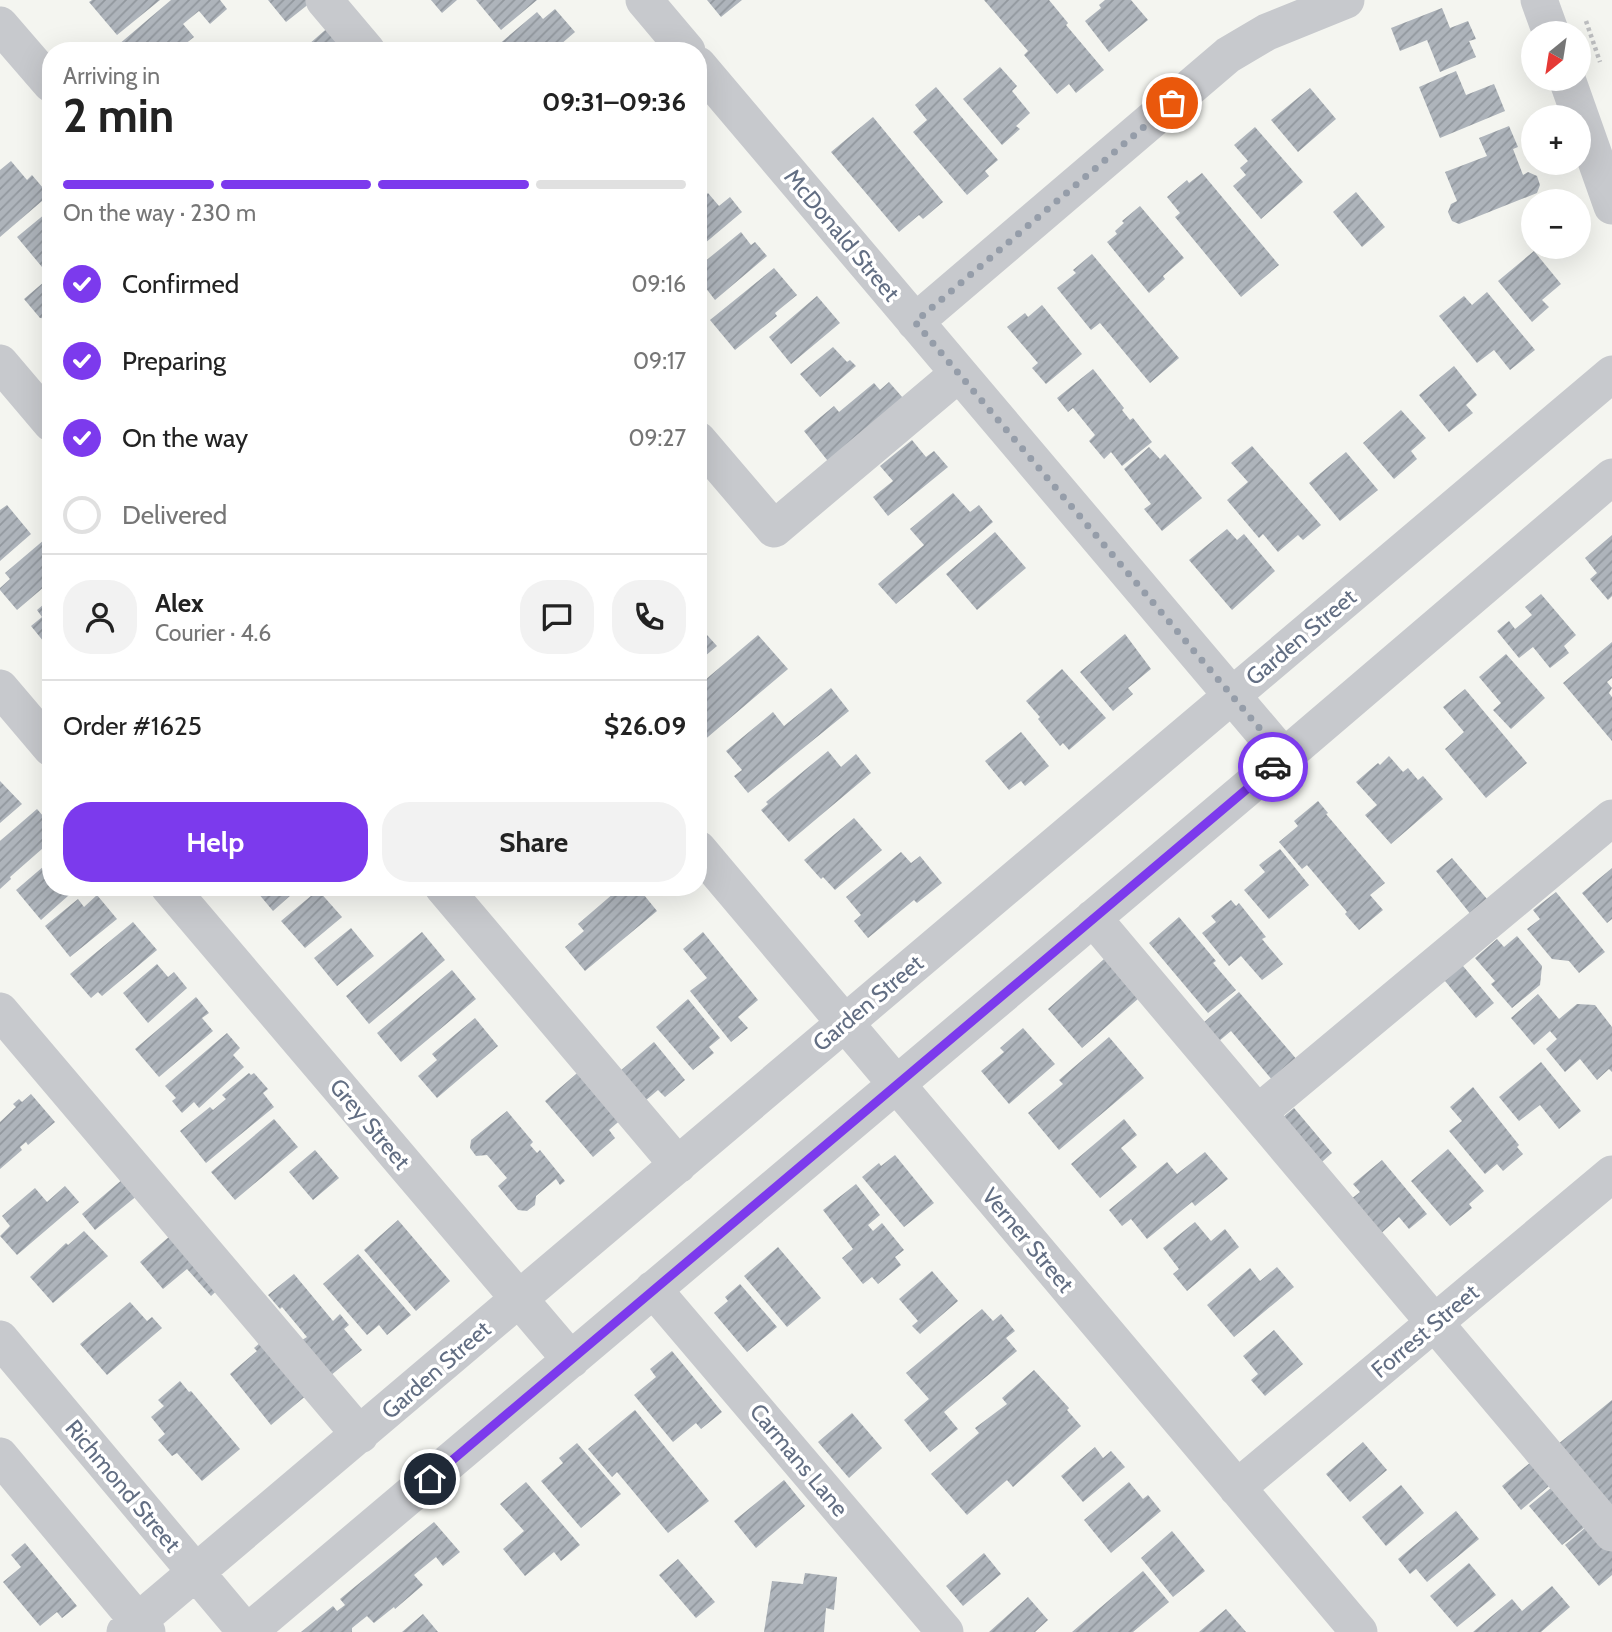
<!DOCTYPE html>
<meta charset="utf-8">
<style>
:root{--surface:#fff;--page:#f2f2f2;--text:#222;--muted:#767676;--line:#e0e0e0;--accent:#7c3aed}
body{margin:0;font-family:Cabin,sans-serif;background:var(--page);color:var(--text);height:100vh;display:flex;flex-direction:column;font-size:26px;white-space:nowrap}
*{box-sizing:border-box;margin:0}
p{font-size:23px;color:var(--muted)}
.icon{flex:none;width:38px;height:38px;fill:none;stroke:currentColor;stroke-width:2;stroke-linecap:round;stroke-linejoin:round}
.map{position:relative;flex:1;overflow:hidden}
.drawer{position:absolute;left:42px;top:42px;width:665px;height:854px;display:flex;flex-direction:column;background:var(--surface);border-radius:28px;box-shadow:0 7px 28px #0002}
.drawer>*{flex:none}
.needle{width:46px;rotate:210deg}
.fabs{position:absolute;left:1521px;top:21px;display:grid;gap:14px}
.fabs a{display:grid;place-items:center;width:70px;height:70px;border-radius:50%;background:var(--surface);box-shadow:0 7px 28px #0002;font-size:35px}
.pin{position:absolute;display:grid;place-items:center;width:60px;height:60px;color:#fff;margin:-30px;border:4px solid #fff;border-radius:50%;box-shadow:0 2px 7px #0007}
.courier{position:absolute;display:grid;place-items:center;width:70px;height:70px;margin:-35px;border:5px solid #7c3aed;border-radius:50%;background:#fff;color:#222;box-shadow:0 2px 9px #0007}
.head em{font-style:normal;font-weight:700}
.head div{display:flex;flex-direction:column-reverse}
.head{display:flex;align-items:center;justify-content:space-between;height:119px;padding:0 21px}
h1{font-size:46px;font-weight:700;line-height:52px}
.bar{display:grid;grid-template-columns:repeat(4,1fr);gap:10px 7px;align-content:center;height:84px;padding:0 21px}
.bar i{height:9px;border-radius:5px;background:var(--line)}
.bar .current{background:var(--accent)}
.bar p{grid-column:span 4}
.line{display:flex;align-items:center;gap:18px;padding:0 21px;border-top:2px solid var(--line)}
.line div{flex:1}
.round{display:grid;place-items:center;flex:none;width:74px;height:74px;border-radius:28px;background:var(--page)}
ol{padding:0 21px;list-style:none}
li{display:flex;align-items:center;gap:21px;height:77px}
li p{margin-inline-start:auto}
li .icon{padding:7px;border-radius:50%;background:var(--accent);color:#fff;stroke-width:4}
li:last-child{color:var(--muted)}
li i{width:38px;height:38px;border:4px solid var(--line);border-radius:50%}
.action{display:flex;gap:14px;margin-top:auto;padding:14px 21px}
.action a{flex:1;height:80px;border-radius:28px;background:var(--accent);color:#fff;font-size:28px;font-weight:700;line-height:80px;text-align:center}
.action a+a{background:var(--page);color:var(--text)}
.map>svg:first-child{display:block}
.building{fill:url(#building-hatch)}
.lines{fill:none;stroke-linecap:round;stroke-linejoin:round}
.path{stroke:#bebfc1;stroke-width:4.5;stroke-dasharray:3.5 3.5;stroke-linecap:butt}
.minor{stroke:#c7c9cd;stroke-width:37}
.done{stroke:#959da9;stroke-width:7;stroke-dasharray:0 12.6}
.route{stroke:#7c3aed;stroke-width:9}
.labels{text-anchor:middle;stroke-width:7;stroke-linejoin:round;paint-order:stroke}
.street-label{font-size:23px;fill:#626e83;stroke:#fff}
</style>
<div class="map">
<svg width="1612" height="1632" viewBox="0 0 1612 1632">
<defs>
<pattern id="building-hatch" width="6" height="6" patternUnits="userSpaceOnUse" patternTransform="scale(1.75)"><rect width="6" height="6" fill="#aeb4bb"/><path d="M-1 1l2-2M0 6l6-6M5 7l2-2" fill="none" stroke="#91979d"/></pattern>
</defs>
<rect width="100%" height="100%" fill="#f4f5f0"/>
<path class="building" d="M92,0H160L117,35L89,2Z
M171,0H220L227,9L210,24L199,11L183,24L194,37L180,48L176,44L168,51H123L118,45Z
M268,0H307L310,3L286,22Z
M431,0H457L442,13Z
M476,0H537L501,30Z
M707,0H742L721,17Z
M984,0H1049L1068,23L1066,25L1104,70L1076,93L1069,84L1057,94L1024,55L1028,51Z
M1105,0H1131L1148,20L1109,52L1085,21L1101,8L1099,5Z
M1442,8L1450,28L1468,21L1476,39L1469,41L1476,57L1440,72L1427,40L1400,51L1391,28Z
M555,9L575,32L553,51H491L537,12L543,19Z
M331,25L353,51H301Z
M581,42L588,51H570Z
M1000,67L1017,86L1012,91L1030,113L1016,126L1020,129L1002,145L963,99Z
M1456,71L1466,95L1494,84L1505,111L1440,138L1419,87Z
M936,87L998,160L985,171L989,176L967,195L913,132L927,120L915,105Z
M1310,88L1336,119L1298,152L1271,120Z
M873,117L943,202L923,219L919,215L899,232L831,152Z
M1509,126L1518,147L1513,149L1523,175L1528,172L1537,176L1540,185L1537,193L1459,224L1452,221L1448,212L1451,204L1457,201L1445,172L1487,156L1479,138Z
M1255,127L1303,182L1261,219L1233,186L1246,175L1240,168L1248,161L1234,145Z
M11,161L27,180L32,175L49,195L0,237V170Z
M1202,173L1279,265L1241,297L1175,217L1180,213L1167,197L1187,180L1189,183Z
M1356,192L1385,227L1362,247L1333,212Z
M708,193L719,206L730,197L742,212L698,249V202Z
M1140,206L1184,258L1163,276L1165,279L1149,293L1107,242L1117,234L1115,231L1124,223L1122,221Z
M51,209V259L42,267L17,237Z
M741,232L751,245L755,242L767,256L715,300L705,287L698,293V267Z
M1534,251L1561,284L1542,300L1549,307L1532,322L1498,281Z
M1092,254L1179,358L1150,383L1100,323L1091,330L1057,288L1076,273L1073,270Z
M774,268L797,295L775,313L777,316L735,350L710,320Z
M51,276V319L40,318L24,299Z
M1487,292L1535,350L1510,370L1494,350L1477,363L1439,316L1464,296L1472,305Z
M817,296L840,323L791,364L769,337Z
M1042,305L1082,354L1046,384L1032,368L1038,363L1007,327L1025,313L1028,317Z
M833,347L847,362L850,360L856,366L820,397L800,374Z
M1454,366L1477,395L1466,405L1473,413L1449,432L1419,395Z
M1093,369L1124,408L1122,410L1130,420L1133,418L1152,442L1122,466L1111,452L1104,459L1089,441L1095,435L1073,408L1068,412L1057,398Z
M889,382L903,398L831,465L804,431L834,406L839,412L874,383L880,390Z
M1401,410L1426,438L1411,451L1417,459L1394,479L1363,443Z
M912,440L926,457L934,451L948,467L888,516L873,497L893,481L880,466Z
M1252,446L1321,525L1303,540L1298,535L1278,552L1263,534L1259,538L1227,500L1248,482L1231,463Z
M1149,447L1160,459L1165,454L1202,498L1162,531L1144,509L1151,504L1124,469Z
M1346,452L1378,490L1340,521L1309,483Z
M953,493L970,512L979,505L993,522L896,604L878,584L924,545L910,529Z
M7,505L31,534L0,561V510Z
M1227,529L1237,540L1244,534L1275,571L1232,610L1189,560Z
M995,532L1026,568L977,610L946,574Z
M51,534V581L17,610L0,590V588L10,579L5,573Z
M1612,535V596L1608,600L1590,579L1597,573L1585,558Z
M1541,594L1576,635L1564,646L1569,653L1550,668L1533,647L1519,658L1497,631L1509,621L1515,629L1532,615L1525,607Z
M51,598V645L48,647L31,626L42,617L37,610Z
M698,625L717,646L698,662Z
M1125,634L1151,669L1128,688L1133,694L1113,711L1080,672Z
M758,635L788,669L702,742L698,737V686Z
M1612,642V678L1607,682L1612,688L1609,693L1612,697V741L1563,683Z
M1506,654L1545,698L1511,729L1493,710L1501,703L1479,677Z
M1062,669L1106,718L1069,750L1063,743L1060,746L1038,719L1040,717L1026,701Z
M831,688L849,711L748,793L734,776L742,770L726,751L773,712L784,726Z
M1465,689L1527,763L1486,798L1445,749L1464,732L1443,707Z
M1021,732L1049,766L1025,786L1021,781L1009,790L985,761Z
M828,751L841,767L856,754L871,773L789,842L761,810L768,804L766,802Z
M1389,756L1403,772L1408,768L1418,780L1423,776L1443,799L1391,844L1365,815L1377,805L1356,782L1378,763L1380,765Z
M0,781L22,804L0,823Z
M1318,801L1328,813L1326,814L1385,883L1370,895L1383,910L1359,930L1345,914L1347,912L1307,865L1302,869L1279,842L1298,826L1294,821Z
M37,809L51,825V841L10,877L11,879L0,889V841Z
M854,818L882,850L835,890L823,877L821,879L804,860Z
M1280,849L1309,885L1269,919L1244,890L1265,872L1259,865Z
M901,852L911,863L920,856L942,883L917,903L914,900L868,938L854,921L861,915L846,897Z
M1452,858L1493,906L1476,921L1436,871Z
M51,860V887H78L41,920L16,890Z
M1612,868V919L1607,923L1582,893Z
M253,887H300L273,911Z
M621,887H625L633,896L640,890L657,911L585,971L565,947L584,931L578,924Z
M318,890L342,917L305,948L281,921Z
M1556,892L1605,952L1579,973L1569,961L1552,959L1527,929L1540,919L1533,910Z
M97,895L117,919L70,957L45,926L78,899L84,907Z
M1231,900L1236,906L1239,903L1266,937L1262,939L1283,964L1262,980L1241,956L1229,966L1202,933L1216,922L1211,916Z
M1179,917L1216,961L1213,963L1236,990L1208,1013L1149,943Z
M133,922L157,950L102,996L98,992L91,998L70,974Z
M351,928L374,956L337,986L314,958Z
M422,932L445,960L369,1024L346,996Z
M703,932L758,1000L738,1017L748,1028L731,1042L690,991L707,978L683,949Z
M1517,936L1542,966L1540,985L1512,1008L1491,984L1495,981L1475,958L1497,939L1504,947Z
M1104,959L1139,998L1082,1048L1048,1009Z
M1458,960L1494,1003L1476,1018L1440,975Z
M157,964L168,977L174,972L187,988L148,1023L123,993Z
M452,970L476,999L401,1062L377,1033Z
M1239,992L1304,1068L1279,1088L1231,1031L1212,1047L1203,1023Z
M1538,994L1559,1019L1577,1004L1595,1005L1612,1027V1072L1609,1069L1597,1080L1580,1059L1565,1072L1546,1049L1557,1039L1550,1031L1534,1045L1511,1018Z
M196,997L209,1013L202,1018L213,1031L159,1077L135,1049Z
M688,999L720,1038L709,1047L714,1053L693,1070L656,1027Z
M475,1018L498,1046L437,1098L418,1076L437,1060L432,1054Z
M1023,1028L1055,1064L1009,1104L981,1071L1004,1052L1000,1048Z
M227,1033L240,1048L233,1055L244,1067L199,1108L194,1102L182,1113L172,1101L176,1098L165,1086Z
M1109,1037L1144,1078L1059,1150L1028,1113L1063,1084L1059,1080Z
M654,1042L685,1080L665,1097L658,1090L645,1101L620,1071Z
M1541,1062L1581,1111L1559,1129L1540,1105L1519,1121L1499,1097Z
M583,1068L624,1117L609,1130L615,1138L593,1157L545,1101Z
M249,1073L251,1075L254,1073L268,1089L263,1093L274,1107L206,1163L180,1131L210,1107L213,1110L226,1099L222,1095Z
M1473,1087L1519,1145L1517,1147L1523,1154L1503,1171L1497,1164L1485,1174L1449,1131L1462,1121L1450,1107Z
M31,1094L55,1122L28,1145L26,1142L20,1147L22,1150L0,1169V1122L16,1107L13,1104L19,1099L22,1102Z
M1294,1108L1332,1153L1314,1169L1276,1123Z
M507,1111L533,1142L530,1145L537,1153L540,1150L565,1181L560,1185L556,1179L536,1196L535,1205L527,1211L518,1210L498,1186L507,1178L487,1155L476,1156L470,1148L471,1140Z
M274,1119L298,1147L235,1200L211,1172Z
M1124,1119L1137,1135L1121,1148L1137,1167L1100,1198L1071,1164Z
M1448,1149L1484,1191L1469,1204L1472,1208L1450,1226L1411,1181Z
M315,1150L339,1178L313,1200L289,1172Z
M1205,1152L1228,1179L1195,1206L1192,1202L1147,1239L1131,1219L1122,1226L1109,1210L1167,1162L1177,1174Z
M895,1155L934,1203L904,1227L862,1177L879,1163L881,1166Z
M1382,1160L1427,1214L1409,1229L1399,1217L1376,1238L1346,1203L1360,1192L1353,1184Z
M130,1173L144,1190L95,1230L82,1214Z
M856,1184L880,1215L868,1225L873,1231L882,1223L904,1250L895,1257L901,1265L878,1284L872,1277L863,1284L842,1258L853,1249L823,1210Z
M65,1186L79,1202L17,1255L0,1236L10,1226L2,1216L35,1188L47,1202Z
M398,1220L450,1281L416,1311L364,1250Z
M1195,1222L1211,1241L1225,1229L1239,1247L1187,1291L1173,1274L1179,1269L1163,1248Z
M178,1229L224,1284L211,1296L187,1269L163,1289L140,1262Z
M84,1231L108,1256L53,1303L30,1277L66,1243L68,1245Z
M778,1247L821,1298L787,1327L744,1276Z
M358,1254L411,1315L387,1335L379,1325L367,1335L323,1284Z
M1277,1267L1294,1287L1234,1337L1207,1305L1250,1268L1260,1281Z
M932,1271L958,1301L920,1334L912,1326L918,1321L899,1299Z
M294,1274L333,1321L340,1314L349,1325L344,1329L362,1350L325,1380L302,1340L307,1337L282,1307L280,1309L268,1295Z
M740,1284L777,1327L747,1352L714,1313L728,1301L725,1297Z
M130,1302L147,1321L152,1317L162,1328L107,1375L80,1344Z
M982,1309L993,1321L1001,1314L1015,1331L1006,1338L1017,1351L944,1412L958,1429L930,1452L904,1420L929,1399L906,1373Z
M1274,1330L1303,1364L1265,1396L1251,1380L1258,1374L1243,1356Z
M261,1342L308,1394L271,1425L230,1374L257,1351L254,1348Z
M672,1351L722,1412L701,1429L696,1423L673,1442L634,1395L656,1377L650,1369Z
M1034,1370L1069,1408L1067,1410L1081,1426L1013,1487L1007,1480L967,1515L931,1474L979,1433L975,1428L1007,1404L1002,1398Z
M180,1381L189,1392L191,1391L240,1449L202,1481L177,1453L172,1456L158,1440L165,1434L151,1417L164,1406L158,1400Z
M1612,1400V1521L1552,1449Z
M635,1410L709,1501L668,1533L617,1472L612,1477L588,1449Z
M852,1413L882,1448L849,1478L818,1442Z
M1363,1442L1387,1470L1350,1502L1326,1474Z
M577,1443L621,1494L581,1528L541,1481L563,1463L559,1458Z
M1095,1447L1103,1458L1111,1451L1125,1467L1083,1502L1061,1476Z
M1537,1457L1556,1480L1521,1510L1502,1486Z
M784,1480L805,1506L756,1548L734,1521Z
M526,1482L580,1545L561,1561L554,1552L525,1576L503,1549L524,1531L500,1504Z
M1129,1482L1143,1499L1148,1495L1161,1511L1111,1553L1084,1520Z
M1558,1482L1585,1527L1562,1545L1529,1506Z
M1401,1485L1424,1513L1386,1546L1362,1517Z
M1456,1511L1479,1539L1427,1582L1416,1569L1410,1574L1398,1559Z
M434,1522L460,1552L443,1566L436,1557L414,1575L423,1585L395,1609L394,1607L374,1623L367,1616L352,1628V1632H301L333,1606L337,1611L345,1605L340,1599Z
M1592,1522L1612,1547V1575L1599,1586L1565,1545Z
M1172,1531L1205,1571L1173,1597L1141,1558Z
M25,1543L77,1606L62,1618L57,1612L40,1626L3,1582L21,1567L11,1555Z
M984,1553L1001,1574L963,1606L946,1586Z
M678,1559L715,1602L696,1618L659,1575Z
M1469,1563L1496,1595L1457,1627L1430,1596Z
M1143,1571L1169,1602L1133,1632H1072Z
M805,1573L837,1577L834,1610L826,1608L824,1632H764L772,1581L803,1584Z
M1552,1586L1570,1607L1541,1632H1473L1512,1599L1522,1611Z
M1028,1597L1048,1620L1035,1632H989Z
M1226,1609L1246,1632H1199Z
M423,1614L438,1632H402Z"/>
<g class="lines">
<path class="path" d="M1586,21L1600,62"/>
<path class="minor" d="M324,0L367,51
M644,0L687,51
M1539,0L1551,33
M0,25L51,84
M698,65L1284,757
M1567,79L1612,206
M915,322L1228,55L1267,32L1346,0
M0,363L51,423
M698,440L774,529L958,374
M0,688L51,748
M698,849L1359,1632
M169,887L571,1360
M443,887L678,1165
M1093,918L1612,1533
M0,1011L360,1435
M1258,1113L1612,818
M653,1289L945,1632
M0,1339L246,1632
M0,1456L147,1632
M1237,1488L1612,1174
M125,1632L1612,374
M248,1632L1284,757L1612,477"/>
</g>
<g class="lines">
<path class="done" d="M1172,103L915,322L1284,757L1273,767"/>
<path class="route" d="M430,1479L1273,767"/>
</g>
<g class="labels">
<g class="street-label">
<text transform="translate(842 235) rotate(50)" y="8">McDonald Street</text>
<text transform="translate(1301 637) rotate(-40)" y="8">Garden Street</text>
<text transform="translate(868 1003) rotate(-40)" y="8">Garden Street</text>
<text transform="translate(370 1124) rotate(50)" y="8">Grey Street</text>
<text transform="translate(1028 1240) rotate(50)" y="8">Verner Street</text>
<text transform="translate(1425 1331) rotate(-40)" y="8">Forrest Street</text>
<text transform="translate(436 1370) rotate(-41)" y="8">Garden Street</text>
<text transform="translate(799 1460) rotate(50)" y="8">Carmans Lane</text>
<text transform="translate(123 1486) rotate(50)" y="8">Richmond Street</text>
</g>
</g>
</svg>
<div class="fabs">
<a><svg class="needle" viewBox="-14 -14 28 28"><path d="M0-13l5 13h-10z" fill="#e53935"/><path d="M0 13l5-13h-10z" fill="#767676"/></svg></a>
<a>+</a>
<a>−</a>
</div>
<div class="pin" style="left:1172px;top:103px;background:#ea580c"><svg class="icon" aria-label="bag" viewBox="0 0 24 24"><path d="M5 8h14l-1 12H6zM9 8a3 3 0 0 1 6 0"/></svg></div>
<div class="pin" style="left:430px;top:1479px;background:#1f2937"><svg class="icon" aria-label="home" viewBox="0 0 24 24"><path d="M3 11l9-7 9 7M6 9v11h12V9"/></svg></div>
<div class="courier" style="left:1273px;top:767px"><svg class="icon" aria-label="car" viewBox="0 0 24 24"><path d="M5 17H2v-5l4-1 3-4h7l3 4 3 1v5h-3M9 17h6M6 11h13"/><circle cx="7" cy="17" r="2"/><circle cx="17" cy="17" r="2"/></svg></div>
<section class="drawer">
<div class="head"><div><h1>2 min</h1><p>Arriving in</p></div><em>09:31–09:36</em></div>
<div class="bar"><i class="current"></i><i class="current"></i><i class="current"></i><i></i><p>On the way · 230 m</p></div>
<ol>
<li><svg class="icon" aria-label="check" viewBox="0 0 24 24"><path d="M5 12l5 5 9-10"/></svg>Confirmed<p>09:16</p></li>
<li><svg class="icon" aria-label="check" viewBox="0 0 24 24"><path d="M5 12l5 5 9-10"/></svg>Preparing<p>09:17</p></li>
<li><svg class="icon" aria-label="check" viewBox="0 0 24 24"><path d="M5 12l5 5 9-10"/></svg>On the way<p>09:27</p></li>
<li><i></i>Delivered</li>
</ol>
<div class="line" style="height:126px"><a class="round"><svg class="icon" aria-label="person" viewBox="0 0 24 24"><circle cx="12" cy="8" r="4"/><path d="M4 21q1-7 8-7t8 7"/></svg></a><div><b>Alex</b><p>Courier · 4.6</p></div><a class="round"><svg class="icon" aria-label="chat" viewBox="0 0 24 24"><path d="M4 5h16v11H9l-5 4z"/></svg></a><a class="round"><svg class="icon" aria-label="phone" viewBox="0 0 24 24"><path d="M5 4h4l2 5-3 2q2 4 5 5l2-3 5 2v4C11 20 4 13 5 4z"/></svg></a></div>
<div class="line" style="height:91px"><div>Order #1625</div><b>$26.09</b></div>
<div class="action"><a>Help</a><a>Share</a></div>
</section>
</div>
